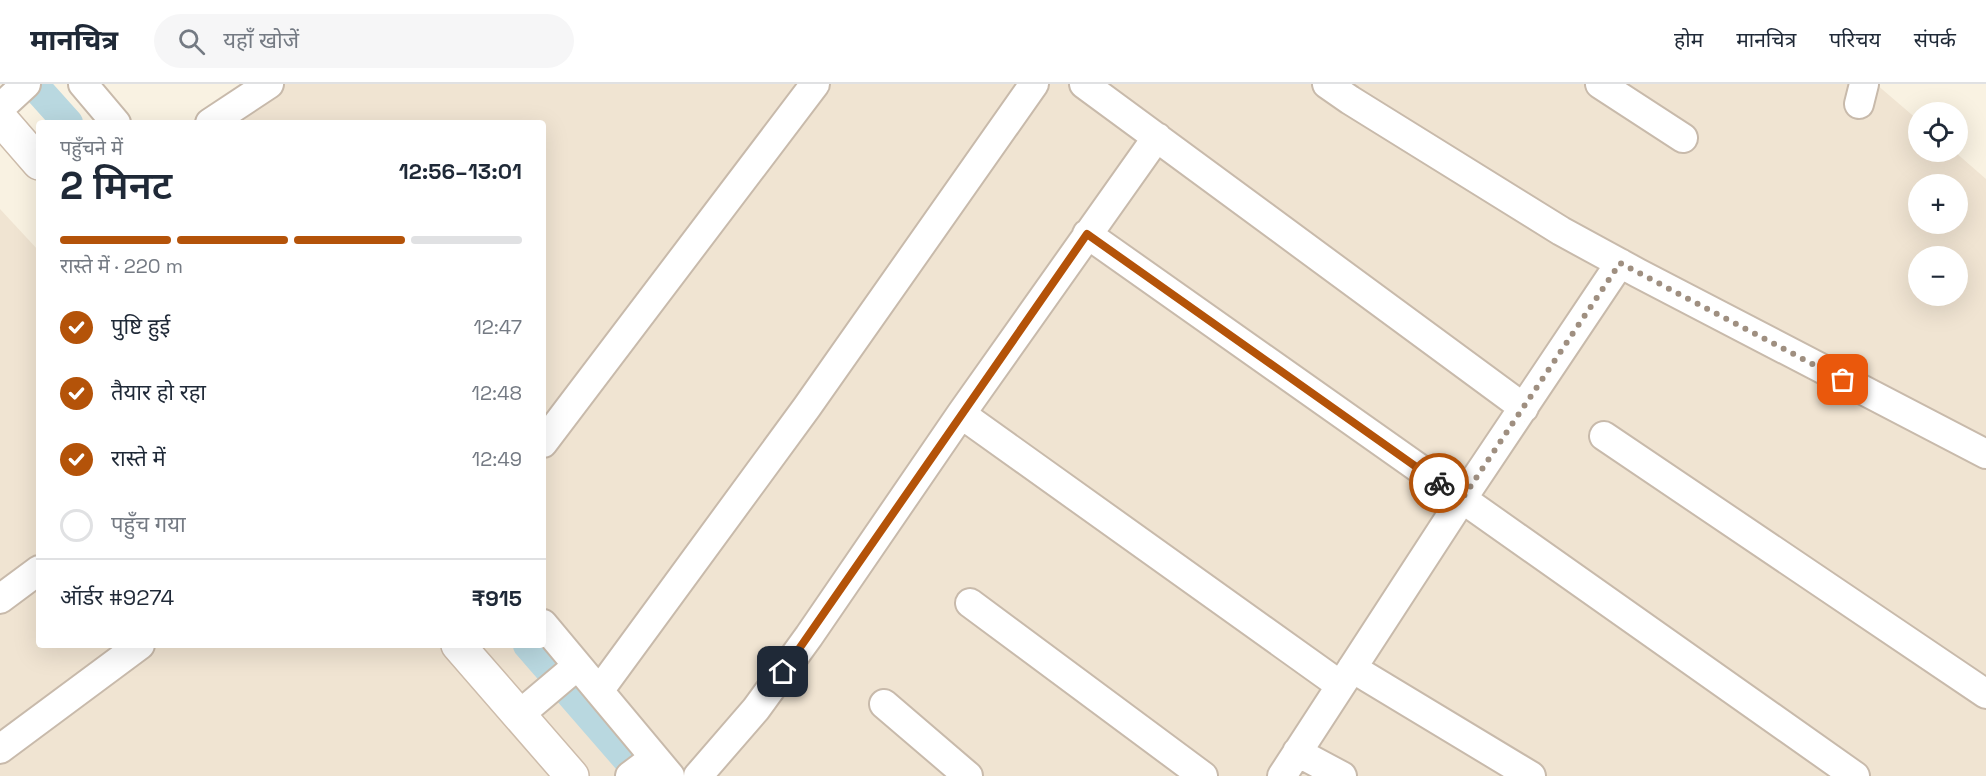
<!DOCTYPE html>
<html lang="hi">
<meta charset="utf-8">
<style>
:root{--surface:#fff;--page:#f6f6f7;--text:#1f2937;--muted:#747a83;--line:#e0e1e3;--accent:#b45309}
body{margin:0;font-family:"Space Grotesk","Noto Sans Devanagari",sans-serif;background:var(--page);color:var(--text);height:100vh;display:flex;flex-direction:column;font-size:22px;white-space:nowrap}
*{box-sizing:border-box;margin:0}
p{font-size:20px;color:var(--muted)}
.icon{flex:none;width:33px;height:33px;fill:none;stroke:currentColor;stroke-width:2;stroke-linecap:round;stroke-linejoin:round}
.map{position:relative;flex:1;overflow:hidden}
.drawer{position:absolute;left:36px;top:36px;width:510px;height:528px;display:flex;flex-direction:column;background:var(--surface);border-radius:6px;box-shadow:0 6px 24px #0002}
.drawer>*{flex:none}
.buttons{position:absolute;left:1908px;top:18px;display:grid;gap:12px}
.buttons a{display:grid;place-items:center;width:60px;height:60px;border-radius:50%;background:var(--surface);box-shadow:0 6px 24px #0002;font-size:30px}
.pin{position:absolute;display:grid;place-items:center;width:51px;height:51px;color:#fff;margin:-26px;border-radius:12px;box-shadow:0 3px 9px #0006}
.courier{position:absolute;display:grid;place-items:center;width:60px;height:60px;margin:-30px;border:4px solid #b45309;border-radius:50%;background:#fff;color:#222;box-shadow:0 2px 8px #0007}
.headline em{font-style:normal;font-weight:600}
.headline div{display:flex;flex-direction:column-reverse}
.headline{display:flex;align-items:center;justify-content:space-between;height:102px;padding:0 24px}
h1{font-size:39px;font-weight:600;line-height:45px}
.bar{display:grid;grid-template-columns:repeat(4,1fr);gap:9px 6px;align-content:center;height:72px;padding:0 24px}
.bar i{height:8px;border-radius:4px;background:var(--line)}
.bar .selected{background:var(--accent)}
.bar p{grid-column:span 4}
.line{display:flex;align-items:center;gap:15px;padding:0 24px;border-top:2px solid var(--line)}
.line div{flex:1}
ol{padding:0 24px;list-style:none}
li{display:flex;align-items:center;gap:18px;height:66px}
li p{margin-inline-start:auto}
li .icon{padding:6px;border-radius:50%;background:var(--accent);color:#fff;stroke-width:4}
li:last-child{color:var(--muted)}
li i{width:33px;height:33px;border:3px solid var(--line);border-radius:50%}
header{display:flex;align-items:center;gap:36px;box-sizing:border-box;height:84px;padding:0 30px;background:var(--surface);border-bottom:2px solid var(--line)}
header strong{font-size:28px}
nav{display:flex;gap:33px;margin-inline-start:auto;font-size:21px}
.search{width:420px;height:54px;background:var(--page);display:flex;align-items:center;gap:15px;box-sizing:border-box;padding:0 21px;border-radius:33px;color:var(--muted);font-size:22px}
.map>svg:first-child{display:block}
.residential{fill:#f0e4d2;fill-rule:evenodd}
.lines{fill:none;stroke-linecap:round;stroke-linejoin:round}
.canal{stroke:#b9d8e0;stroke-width:30}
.minor-casing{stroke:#c8baab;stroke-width:32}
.secondary-casing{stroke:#cdbcab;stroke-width:36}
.minor{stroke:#fff;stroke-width:28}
.secondary{stroke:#fff;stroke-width:33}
.done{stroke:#9f8f80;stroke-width:6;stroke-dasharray:0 10.8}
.route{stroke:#b45309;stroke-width:8}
</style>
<header>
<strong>मानचित्र</strong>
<div class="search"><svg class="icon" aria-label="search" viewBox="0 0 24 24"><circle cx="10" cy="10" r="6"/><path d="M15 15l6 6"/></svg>यहाँ खोजें</div>
<nav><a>होम</a><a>मानचित्र</a><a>परिचय</a><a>संपर्क</a></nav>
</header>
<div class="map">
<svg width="1986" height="692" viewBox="0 0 1986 692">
<rect width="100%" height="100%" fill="#f9f2e2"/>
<path class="residential" d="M245,0H1876L1918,36V68H1955L1986,95V692H0V125L39,167V561H543V39H213ZM1918,100H1958V140H1918ZM1918,172H1958V212H1918Z"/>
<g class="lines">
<path class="canal" d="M33,0L68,39
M528,561L642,692"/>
<g class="minor-casing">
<path id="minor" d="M83,0L116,39
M1084,0L1524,324
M1327,0L1350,16L1561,147L1638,189L1986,370
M1600,0L1683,54
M1859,20L1864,0
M0,24L26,0
M210,39L269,0
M1087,150L1855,692
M961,330L1340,601
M1604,352L1986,610
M543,359L815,0
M0,515L39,486
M970,519L1203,692
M543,540L670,692
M1352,584L1531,692
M599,607L807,323L1034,0
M884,620L968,692
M519,631L577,582
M0,665L140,561
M1297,668L1342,692
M630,692L654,674
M698,692L756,625L809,552L961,330L1157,53
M1282,692L1462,415L1620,179"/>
</g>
<g class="secondary-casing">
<path id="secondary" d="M0,34L39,79
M458,561L572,692"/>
</g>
<use href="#minor" class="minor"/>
<use href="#secondary" class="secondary"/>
</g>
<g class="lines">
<path class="done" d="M1439,399L1462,415L1620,179L1843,296"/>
<path class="route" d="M783,588L1087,150L1439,399"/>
</g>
</svg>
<div class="buttons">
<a><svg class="icon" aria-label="locate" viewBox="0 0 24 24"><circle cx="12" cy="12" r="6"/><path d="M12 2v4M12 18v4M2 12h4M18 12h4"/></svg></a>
<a>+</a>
<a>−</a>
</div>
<div class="pin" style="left:1843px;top:296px;background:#ea580c"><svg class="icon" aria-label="bag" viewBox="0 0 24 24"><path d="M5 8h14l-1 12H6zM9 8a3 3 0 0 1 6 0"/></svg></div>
<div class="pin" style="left:783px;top:588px;background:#1f2937"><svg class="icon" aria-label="home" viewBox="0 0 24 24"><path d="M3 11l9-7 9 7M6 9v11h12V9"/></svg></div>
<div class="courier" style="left:1439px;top:399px"><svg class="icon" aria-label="bike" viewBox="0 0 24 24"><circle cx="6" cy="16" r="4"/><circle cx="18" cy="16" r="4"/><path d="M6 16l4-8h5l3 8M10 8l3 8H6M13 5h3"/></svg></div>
<section class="drawer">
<div class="headline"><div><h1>2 मिनट</h1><p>पहुँचने में</p></div><em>12:56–13:01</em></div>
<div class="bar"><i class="selected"></i><i class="selected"></i><i class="selected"></i><i></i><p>रास्ते में · 220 m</p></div>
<ol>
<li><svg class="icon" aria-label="check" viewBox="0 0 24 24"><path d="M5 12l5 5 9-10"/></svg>पुष्टि हुई<p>12:47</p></li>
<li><svg class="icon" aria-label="check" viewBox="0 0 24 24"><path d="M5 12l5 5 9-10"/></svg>तैयार हो रहा<p>12:48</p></li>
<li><svg class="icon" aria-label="check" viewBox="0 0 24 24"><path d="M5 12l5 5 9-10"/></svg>रास्ते में<p>12:49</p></li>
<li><i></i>पहुँच गया</li>
</ol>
<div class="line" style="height:78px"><div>ऑर्डर #9274</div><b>₹915</b></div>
</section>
</div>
